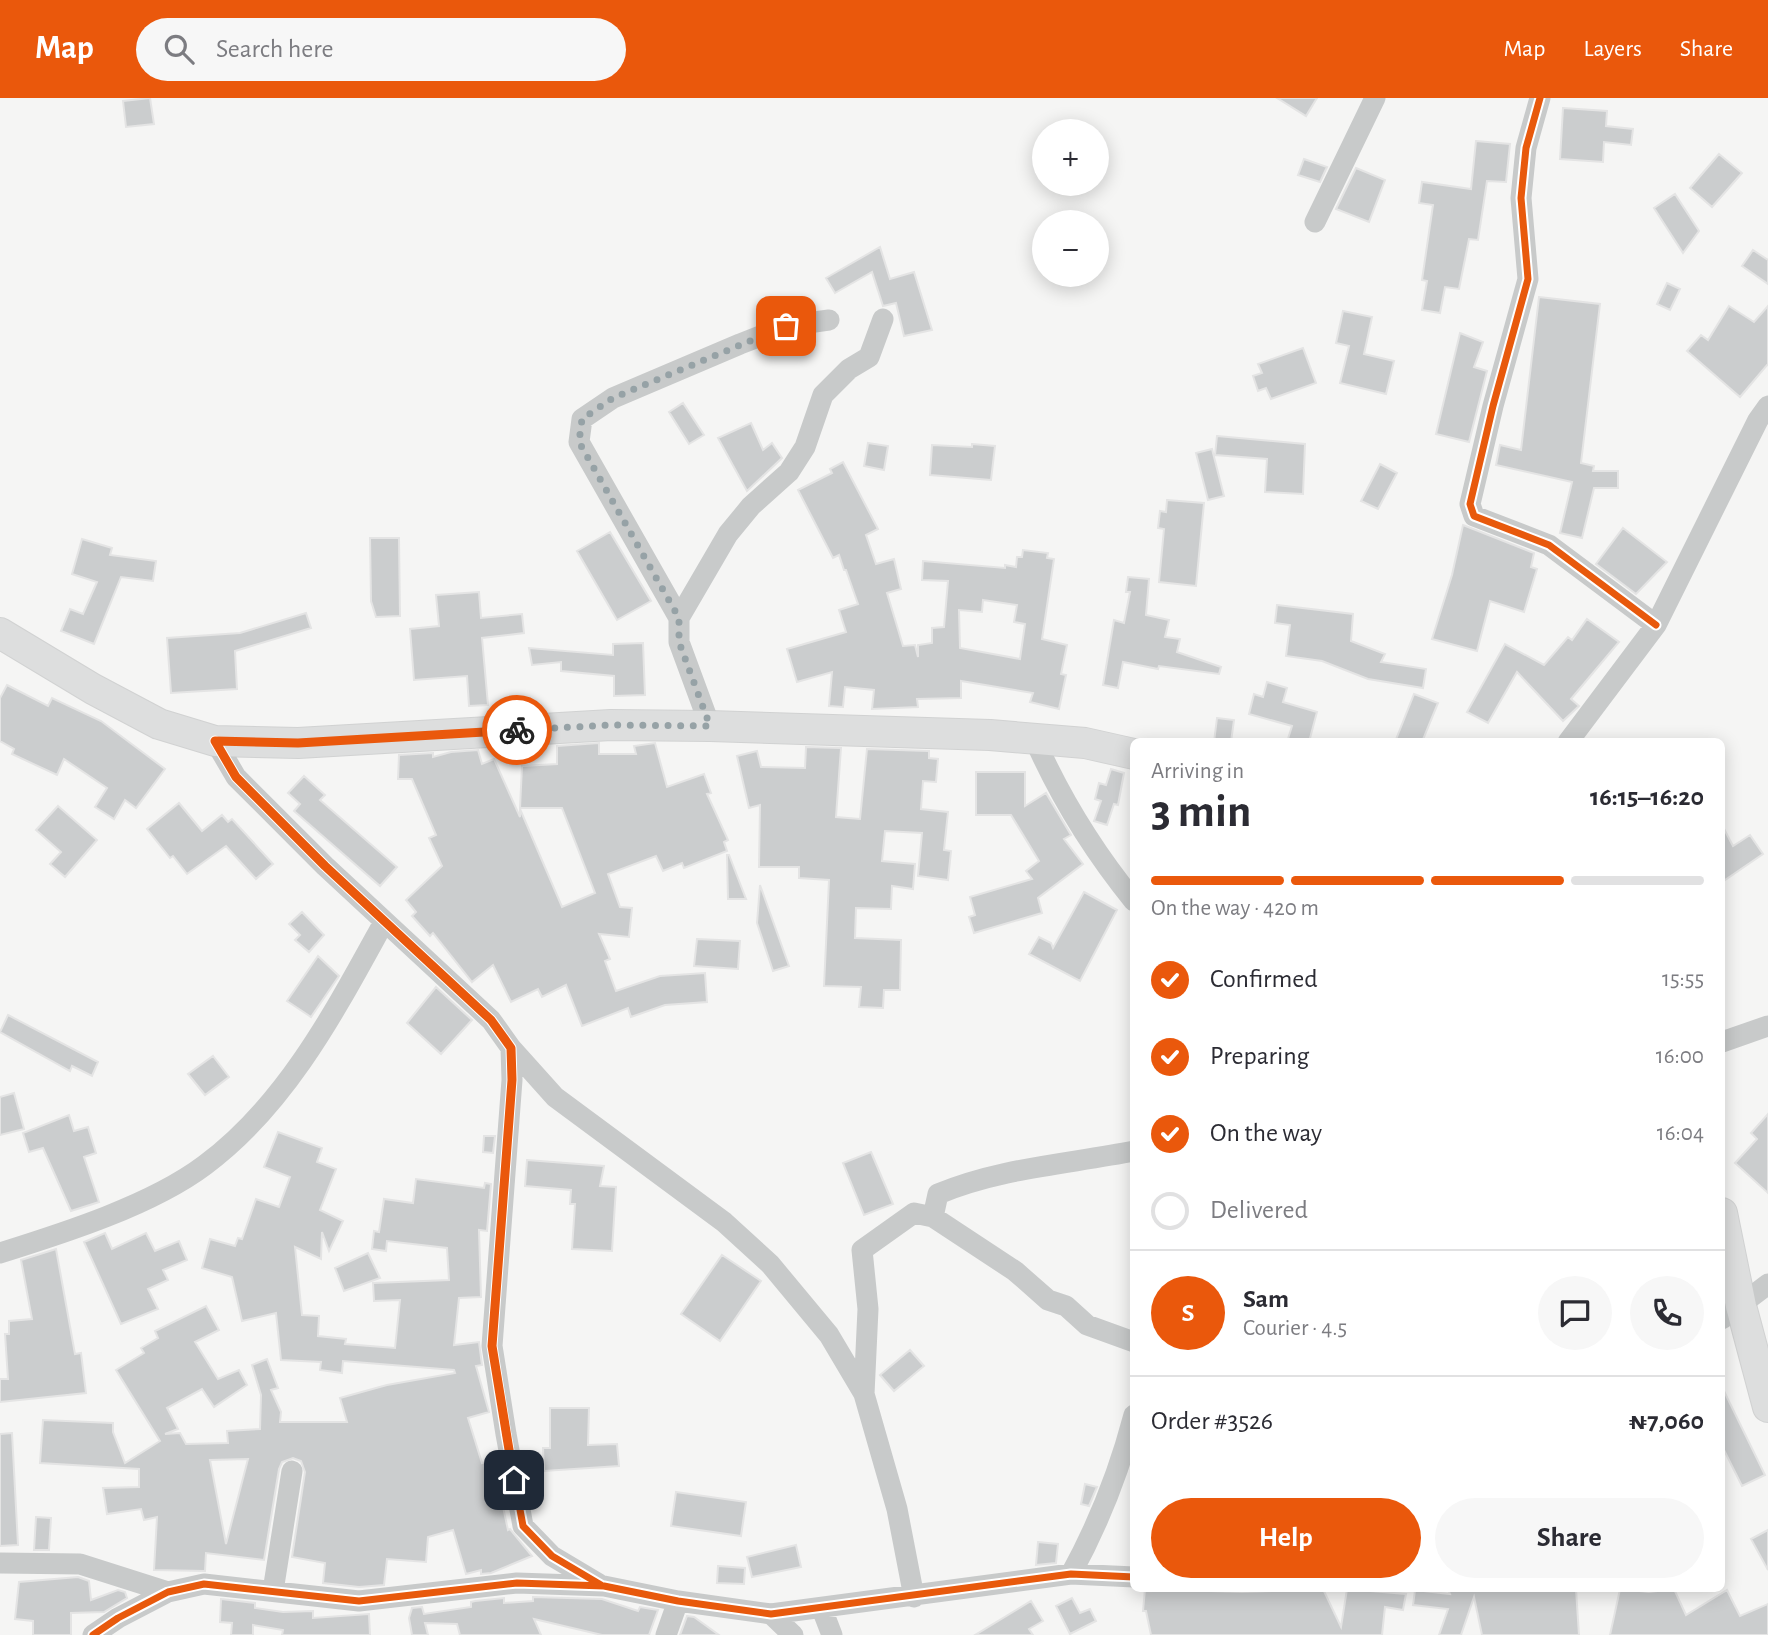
<!DOCTYPE html>
<meta charset="utf-8">
<style>
:root{--surface:#fff;--page:#f7f7f7;--text:#2b2b33;--muted:#7c7c81;--line:#e1e1e2;--accent:#ea580c}
body{margin:0;font-family:"Alegreya Sans",sans-serif;background:var(--page);color:var(--text);height:100vh;display:flex;flex-direction:column;font-size:26px;white-space:nowrap}
*{box-sizing:border-box;margin:0}
p{font-size:23px;color:var(--muted)}
.icon{flex:none;width:38px;height:38px;fill:none;stroke:currentColor;stroke-width:2;stroke-linecap:round;stroke-linejoin:round}
.map{position:relative;flex:1;overflow:hidden}
.panel{position:absolute;left:1130px;top:640px;width:595px;height:854px;display:flex;flex-direction:column;background:var(--surface);border-radius:10px;box-shadow:0 4px 18px #0003}
.panel>*{flex:none}
.buttons{position:absolute;left:1032px;top:21px;display:grid;gap:14px}
.buttons a{display:grid;place-items:center;width:77px;height:77px;border-radius:50%;background:var(--surface);box-shadow:0 4px 18px #0003;font-size:35px}
.pin{position:absolute;display:grid;place-items:center;width:60px;height:60px;color:#fff;margin:-30px;border-radius:14px;box-shadow:0 4px 10px #0006}
.courier{position:absolute;display:grid;place-items:center;width:70px;height:70px;margin:-35px;border:5px solid #ea580c;border-radius:50%;background:#fff;color:#222;box-shadow:0 2px 9px #0007}
.headline em{font-style:normal;font-weight:600}
.headline div{display:flex;flex-direction:column-reverse}
.headline{display:flex;align-items:center;justify-content:space-between;height:119px;padding:0 21px}
h1{font-size:46px;font-weight:600;line-height:52px}
.bar{display:grid;grid-template-columns:repeat(4,1fr);gap:10px 7px;align-content:center;height:84px;padding:0 21px}
.bar i{height:9px;border-radius:5px;background:var(--line)}
.bar .active{background:var(--accent)}
.bar p{grid-column:span 4}
.line{display:flex;align-items:center;gap:18px;padding:0 21px;border-top:2px solid var(--line)}
.line div{flex:1}
.round{display:grid;place-items:center;flex:none;width:74px;height:74px;border-radius:37px;background:var(--page)}
ol{padding:0 21px;list-style:none}
li{display:flex;align-items:center;gap:21px;height:77px}
li p{margin-inline-start:auto}
li .icon{padding:7px;border-radius:50%;background:var(--accent);color:#fff;stroke-width:4}
li:last-child{color:var(--muted)}
li i{width:38px;height:38px;border:4px solid var(--line);border-radius:50%}
.action{display:flex;gap:14px;margin-top:auto;padding:14px 21px}
.action a{flex:1;height:80px;border-radius:42px;background:var(--accent);color:#fff;font-size:28px;font-weight:600;line-height:80px;text-align:center}
.action a+a{background:var(--page);color:var(--text)}
header{display:flex;align-items:center;gap:42px;box-sizing:border-box;height:98px;padding:0 35px;background:var(--accent);color:#fff}
header strong{font-size:33px}
nav{display:flex;gap:38px;margin-inline-start:auto;font-size:24px}
.search{width:490px;height:63px;background:var(--page);display:flex;align-items:center;gap:18px;box-sizing:border-box;padding:0 24px;border-radius:38px;color:var(--muted);font-size:26px}
.map>svg:first-child{display:block}
.building{fill:#cbcdce;stroke:#e4e4e4;stroke-width:2;fill-rule:evenodd}
.lines{fill:none;stroke-linecap:round;stroke-linejoin:round}
.secondary-casing{stroke:#d1d2d2;stroke-width:32}
.minor{stroke:#c8caca;stroke-width:21}
.secondary{stroke:#dddede;stroke-width:30}
.cycleway-casing{stroke:#fff;stroke-width:11}
.cycleway{stroke:#e8590c;stroke-width:7}
.done{stroke:#96a2a6;stroke-width:7;stroke-dasharray:0 12.6}
.route{stroke:#ea580c;stroke-width:9}
</style>
<header>
<strong>Map</strong>
<div class="search"><svg class="icon" aria-label="search" viewBox="0 0 24 24"><circle cx="10" cy="10" r="6"/><path d="M15 15l6 6"/></svg>Search here</div>
<nav><a>Map</a><a>Layers</a><a>Share</a></nav>
</header>
<div class="map">
<svg width="1768" height="1537" viewBox="0 0 1768 1537">
<rect width="100%" height="100%" fill="#f5f5f4"/>
<path class="building" d="M150,0L154,26L126,29L123,3Z
M1277,0H1317L1306,18Z
M1563,10L1607,13L1606,28L1633,31L1631,47L1604,44L1603,64L1560,61Z
M1476,43L1510,46L1506,84L1487,83L1478,142L1469,141L1459,191L1445,189L1440,215L1422,212L1427,183L1422,182L1433,107L1419,105L1422,84L1471,91Z
M1719,56L1742,75L1712,109L1690,90Z
M1304,61L1327,69L1320,84L1298,77Z
M1356,70L1385,82L1369,124L1336,111Z
M1675,96L1699,133L1683,155L1654,110Z
M880,149L890,181L914,174L932,232L904,238L896,205L883,208L872,174L835,195L826,180Z
M1753,152L1768,162V186L1742,168Z
M1667,185L1680,191L1670,212L1657,206Z
M1539,199L1600,206L1581,365L1594,368L1593,373H1618V390H1594L1582,440L1560,435L1572,384L1496,367L1500,347L1521,352Z
M1729,208L1754,224L1768,208V266L1740,299L1687,253L1701,237L1708,242Z
M1343,213L1372,219L1364,256L1394,263L1386,296L1340,285L1349,248L1336,245Z
M1460,235L1483,244L1474,269L1487,273L1469,344L1436,336Z
M1303,250L1316,285L1271,301L1266,290L1258,293L1253,278L1262,275L1258,266Z
M683,305L704,337L689,346L669,314Z
M751,325L763,352L772,345L782,360L747,393L718,340Z
M1217,338L1305,346L1303,396L1265,394L1267,361L1215,357Z
M868,345L888,348L884,372L864,368Z
M972,346L995,348L991,382L930,377L932,347L972,349Z
M1212,351L1224,398L1208,402L1196,355Z
M843,364L878,431L866,437L876,466L894,461L901,491L887,495L903,548L915,547L918,559V547L932,545V530L944,529L948,483L922,482L923,463L1005,470V467L1016,469L1017,459H1022L1023,452L1048,455L1047,460L1054,461L1042,541L1067,547L1061,576L1066,577L1059,611L1030,604L1033,595L961,583V600L917,601L918,609L872,611L874,592L845,589L843,609L829,608L832,574L797,584L787,551L846,534L839,512L858,506L846,472H844L839,457L833,460L798,392L832,375L830,371ZM983,502L1017,507L1014,524L1025,526L1020,561L960,550L959,512L982,514Z
M1380,366L1397,375L1378,411L1361,403Z
M1167,402L1204,405L1196,488L1159,484L1164,431L1158,430L1160,413L1166,414Z
M1463,427L1534,455L1531,469L1537,471L1524,514L1490,503L1477,553L1432,541L1452,477Z
M1623,430L1667,464L1636,496L1596,466Z
M610,434L651,503L617,522L577,453Z
M370,440H399L400,518L376,519L371,503Z
M82,441L112,450L110,457L156,463L153,483L121,479L94,546L61,533L70,511L83,516L97,484L72,476Z
M1128,479L1149,481L1146,517L1169,522L1165,539L1180,541L1177,554L1221,569L1219,576L1159,568L1158,571L1123,564L1118,590L1103,587L1114,522L1124,525L1130,494H1126Z
M479,494L481,520L522,516L524,535L482,540L488,607L469,608L467,578L414,582L410,531L439,528L436,497Z
M1277,507L1353,516L1351,543L1385,556L1381,564L1426,571L1423,590L1368,581L1322,563L1286,558L1290,527L1275,525Z
M306,515L311,530L235,553L237,591L171,595L167,540L240,535Z
M1587,521L1619,544L1571,601L1579,608L1563,623L1517,574L1488,625L1467,614L1505,546L1544,567L1568,539L1572,542Z
M643,545L645,597L614,598V578L561,573V564L532,567L529,550L613,557V546Z
M1267,584L1287,590L1283,604L1317,614L1309,644H1287L1292,628L1249,616L1254,596L1263,599Z
M7,587L48,608L52,600L101,623L165,671L136,710L125,702L114,721L95,709L107,690L64,661L57,677L12,656L14,651L0,643V600Z
M1414,596L1438,605L1422,644H1395Z
M1217,620L1234,622L1231,644H1214Z
M599,645V656H636L634,648L655,645L667,689L704,676L711,695L707,696L728,742L724,744L727,753L684,770L682,765L663,773L656,758L608,776L620,809L632,810L629,839L599,836L610,861L605,863L616,893L660,878L705,875L707,904L665,907L631,919L628,910L582,928L566,887L542,899L538,891L511,904L493,867L472,884L433,835L430,838L412,818L416,814L406,802L442,768L429,740L436,737L412,681H398L399,657L433,655V659L451,654L478,652L482,666L494,661L520,719V711L562,809L595,795L562,710H520L522,668L557,666V648Z
M806,649L841,650L836,719L860,721L867,651L929,653V660L938,661L936,684L923,683L921,711L948,714L944,752L951,753L948,782L918,778L922,735L885,733L882,763L915,766L913,791L892,788L891,811L856,810L855,840L901,842L900,892H884L883,910L859,909L861,889L824,888L829,782L799,780V769H759L760,707L749,710L737,658L757,653L761,669L805,670Z
M1111,671L1124,675L1118,707L1114,706L1107,727L1094,723L1101,703L1095,701L1099,685L1106,687Z
M976,674H1025V708L1046,695L1071,737L1064,741L1083,766L1038,800L1042,815L974,835L969,819L975,817L970,799L1032,781L1026,773L1039,763L1011,717H976Z
M304,678L325,697L320,702L397,769L380,788L294,713L300,706L288,695Z
M179,705L202,733L222,717L228,724L232,721L273,766L256,781L226,748L187,776L173,758L170,760L147,731Z
M58,708L97,742L65,779L50,766L61,754L36,732Z
M1722,727L1733,748L1750,737L1763,756L1722,784Z
M727,757H729L746,801H728Z
M760,787L789,868L773,873L757,825Z
M1084,794L1117,812L1080,883L1029,856L1039,839L1051,845L1053,850Z
M302,814L324,837L309,854L295,842L300,837L289,826Z
M697,841L740,843L738,871L694,868Z
M318,858L339,878L311,919L287,903Z
M436,889L472,922L441,956L407,925Z
M8,917L98,964L92,978L72,968L70,973L0,934Z
M213,958L229,979L205,997L188,976Z
M14,995L24,1031L0,1037V999Z
M1768,1016V1095L1735,1065L1757,1041L1751,1035Z
M69,1017L74,1033L88,1029L96,1055L84,1059L99,1104L71,1113L43,1050L29,1054L23,1035Z
M278,1034L322,1050L317,1064L336,1071L320,1112L343,1123L329,1153L322,1134L321,1161L295,1149L302,1217L319,1218L318,1238L346,1241L345,1246L395,1250L400,1202L374,1203L373,1185L449,1182L447,1150L387,1143L386,1153L372,1151L374,1133L379,1134L384,1101L413,1105L416,1081L484,1090L485,1085L491,1086L487,1133L479,1132L481,1199L459,1200L454,1247L479,1244L482,1267L476,1268L489,1314L468,1320L482,1365L493,1362L508,1432L510,1431L532,1458L491,1475L481,1476V1472L466,1476L453,1432L428,1439L426,1464L387,1461L384,1487L359,1489L323,1485L325,1465L292,1459L305,1374L301,1363L293,1360L282,1364L279,1371L264,1462L206,1455L205,1473L154,1472L157,1419L144,1422L141,1411L107,1416L103,1390L139,1389V1371L40,1365L43,1322L113,1325V1334L125,1365L160,1343L116,1272L144,1255L141,1250L158,1240L155,1233L206,1208L219,1232L195,1244L218,1281L239,1272L247,1287L214,1309L202,1291L167,1310L178,1331L165,1336L180,1335L186,1346L228,1345L227,1333L260,1331L261,1297L252,1267L267,1261L278,1290L271,1292L281,1314L280,1324H347L340,1300L387,1287L455,1275L454,1272L343,1263L342,1275L320,1272L321,1264L281,1262L276,1215L242,1223L232,1179L202,1170L210,1141L235,1148L238,1140L242,1141L256,1101L279,1109L290,1079L264,1069ZM248,1361L226,1446L210,1362Z
M484,1038H495L493,1055L483,1054Z
M871,1054L893,1106L864,1117L843,1065Z
M527,1062L604,1068L600,1088L616,1089L612,1153L572,1151L575,1106H570L571,1092L525,1088Z
M105,1135L112,1151L146,1135L155,1153L179,1143L187,1162L163,1172L168,1182L148,1191L158,1211L121,1226L84,1144Z
M56,1151L75,1256L81,1255L86,1295L0,1304V1281H8L5,1236H9V1223L32,1221L21,1162Z
M368,1155L380,1180L344,1193L335,1170Z
M722,1157L761,1183L720,1243L681,1216Z
M910,1252L924,1268L894,1293L880,1277Z
M1722,1289L1765,1377L1742,1388L1722,1348Z
M550,1310H589L588,1347L617,1346L619,1368L544,1373L543,1350H550Z
M12,1335L18,1447L0,1448V1336Z
M1085,1386L1097,1389L1089,1408L1081,1406Z
M676,1394L746,1404L741,1438L671,1428Z
M36,1419L51,1420L49,1452H34Z
M1768,1432V1472L1751,1441Z
M1038,1444L1058,1446L1056,1465L1036,1467Z
M796,1447L801,1469L752,1479L747,1459Z
M718,1468L745,1470L744,1486L717,1485Z
M78,1479L89,1483L91,1502L118,1492L125,1494L127,1500L104,1514L71,1515V1537H33V1523L15,1521L19,1484Z
M1145,1491L1242,1494L1323,1491L1341,1529L1347,1491L1406,1496L1403,1512L1385,1509L1382,1537H1151L1146,1513H1143Z
M1448,1491H1576L1579,1537H1482L1474,1499L1461,1537H1439L1448,1511L1413,1507L1415,1492L1450,1496Z
M1620,1491L1649,1494L1674,1491L1686,1517L1727,1492L1740,1518L1768,1506V1537H1610Z
M533,1499L602,1501L638,1513L640,1509L658,1512L649,1537H602L534,1521L541,1537H460L457,1526L425,1525L428,1537H412L409,1520L412,1510L422,1509L424,1516L471,1509V1504L475,1503L504,1500V1505L533,1503Z
M1072,1500L1080,1515L1090,1511L1096,1523L1070,1536L1056,1508Z
M221,1501L255,1505V1510L283,1514L313,1513V1520L369,1516L370,1537H282L283,1532L253,1527V1537H231L232,1525L220,1524Z
M1031,1503L1043,1523L1029,1531L1033,1537H975Z
M687,1518L694,1519L719,1537H680Z"/>
<g class="lines">
<g class="secondary-casing">
<path id="secondary" d="M0,535L93,591L159,626L215,643L298,645L611,627L710,628L990,637L1085,645L1134,656
M1722,1115L1741,1208L1768,1309"/>
</g>
<path class="minor" d="M1540,0L1526,50L1521,100L1528,181L1493,308L1470,406L1474,418L1549,447L1656,527
M1315,124L1375,0
M679,520L579,344L582,321L613,300L740,246L786,228L829,222
M710,628L679,544V520L728,436L751,408L789,374L805,349L823,297L849,271L869,259L883,221
M1034,640C1060,699 1094,754 1134,803
M215,643L236,679L325,768L491,922L511,950L512,982L492,1248L506,1336L523,1428L552,1458L599,1486
M1568,644L1656,527L1758,322L1768,308
M1722,944L1768,928
M511,950L555,999L724,1124L770,1166L829,1237L864,1296L897,1411L914,1499
M1134,1053C1068,1066 1000,1070 938,1096L933,1119L1015,1173L1048,1202L1066,1208L1087,1227L1134,1244
M0,1155C64,1135 152,1107 205,1067C287,1006 336,911 384,824
M1722,1221L1768,1186
M864,1296L868,1211L862,1152L914,1115L933,1119
M0,1465L80,1466L168,1494
M1071,1476C1099,1425 1119,1374 1134,1317
M273,1493L292,1373
M822,1511L832,1537
M771,1516L793,1537
M93,1537L118,1520L168,1494L204,1486L359,1503L517,1485L604,1488L678,1503L771,1516L1071,1476L1134,1479
M666,1537L678,1503"/>
<use href="#secondary" class="secondary"/>
<g class="cycleway-casing">
<path id="cycleway" d="M1540,0L1526,50L1521,100L1528,181L1493,308L1470,406L1474,418L1549,447L1656,527
M215,643L236,679L325,768L491,922L511,950L512,982L492,1248L506,1336L523,1428L552,1458L601,1487
M93,1537L118,1520L168,1494L204,1486L359,1503L517,1485L604,1488L678,1503L771,1516L1071,1476L1134,1479"/>
</g>
<use href="#cycleway" class="cycleway"/>
</g>
<g class="lines">
<path class="done" d="M517,632L611,627L710,628L679,544V520L579,344L582,321L613,300L786,228"/>
<path class="route" d="M514,1382L492,1248L512,982L511,950L491,922L325,768L236,679L215,643L298,645L517,632"/>
</g>
</svg>
<div class="buttons">
<a>+</a>
<a>−</a>
</div>
<div class="pin" style="left:786px;top:228px;background:#ea580c"><svg class="icon" aria-label="bag" viewBox="0 0 24 24"><path d="M5 8h14l-1 12H6zM9 8a3 3 0 0 1 6 0"/></svg></div>
<div class="pin" style="left:514px;top:1382px;background:#1f2937"><svg class="icon" aria-label="home" viewBox="0 0 24 24"><path d="M3 11l9-7 9 7M6 9v11h12V9"/></svg></div>
<div class="courier" style="left:517px;top:632px"><svg class="icon" aria-label="bike" viewBox="0 0 24 24"><circle cx="6" cy="16" r="4"/><circle cx="18" cy="16" r="4"/><path d="M6 16l4-8h5l3 8M10 8l3 8H6M13 5h3"/></svg></div>
<section class="panel">
<div class="headline"><div><h1>3 min</h1><p>Arriving in</p></div><em>16:15–16:20</em></div>
<div class="bar"><i class="active"></i><i class="active"></i><i class="active"></i><i></i><p>On the way · 420 m</p></div>
<ol>
<li><svg class="icon" aria-label="check" viewBox="0 0 24 24"><path d="M5 12l5 5 9-10"/></svg>Confirmed<p>15:55</p></li>
<li><svg class="icon" aria-label="check" viewBox="0 0 24 24"><path d="M5 12l5 5 9-10"/></svg>Preparing<p>16:00</p></li>
<li><svg class="icon" aria-label="check" viewBox="0 0 24 24"><path d="M5 12l5 5 9-10"/></svg>On the way<p>16:04</p></li>
<li><i></i>Delivered</li>
</ol>
<div class="line" style="height:126px"><b class="round" style="background:var(--accent);color:#fff">S</b><div><b>Sam</b><p>Courier · 4.5</p></div><a class="round"><svg class="icon" aria-label="chat" viewBox="0 0 24 24"><path d="M4 5h16v11H9l-5 4z"/></svg></a><a class="round"><svg class="icon" aria-label="phone" viewBox="0 0 24 24"><path d="M5 4h4l2 5-3 2q2 4 5 5l2-3 5 2v4C11 20 4 13 5 4z"/></svg></a></div>
<div class="line" style="height:91px"><div>Order #3526</div><b>₦7,060</b></div>
<div class="action"><a>Help</a><a>Share</a></div>
</section>
</div>
